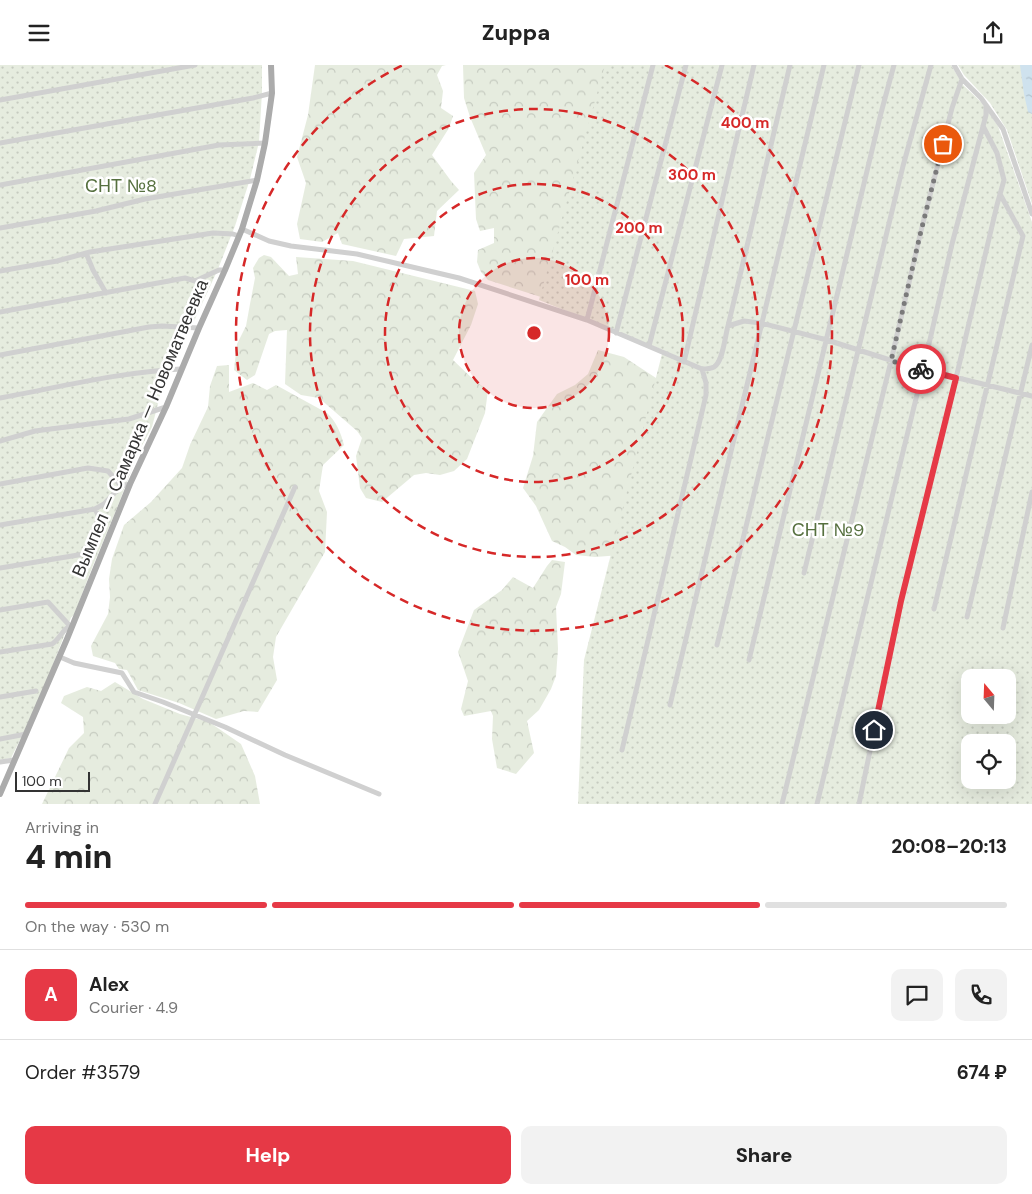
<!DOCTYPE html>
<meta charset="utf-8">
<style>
:root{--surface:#fff;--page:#f2f2f2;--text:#222;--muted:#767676;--line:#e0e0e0;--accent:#e63946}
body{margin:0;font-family:"DM Sans",sans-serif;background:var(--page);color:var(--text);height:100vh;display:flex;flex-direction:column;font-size:19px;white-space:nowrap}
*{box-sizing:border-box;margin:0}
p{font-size:16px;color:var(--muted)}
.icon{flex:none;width:28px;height:28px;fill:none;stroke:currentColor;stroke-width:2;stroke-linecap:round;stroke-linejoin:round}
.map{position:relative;height:739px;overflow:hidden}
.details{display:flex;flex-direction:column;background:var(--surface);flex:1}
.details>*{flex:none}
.needle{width:32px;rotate:341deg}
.tools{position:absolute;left:961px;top:604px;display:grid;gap:10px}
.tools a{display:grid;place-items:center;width:55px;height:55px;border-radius:10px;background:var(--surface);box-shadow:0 5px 20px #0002;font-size:25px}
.scale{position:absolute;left:15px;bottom:12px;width:75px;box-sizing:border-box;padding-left:5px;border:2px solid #333;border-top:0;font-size:14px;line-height:18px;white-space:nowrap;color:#333;-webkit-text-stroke:4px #fff;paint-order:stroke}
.pin{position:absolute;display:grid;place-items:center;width:42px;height:42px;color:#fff;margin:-21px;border:2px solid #fff;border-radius:50%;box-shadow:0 1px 5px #0007}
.courier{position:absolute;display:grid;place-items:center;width:50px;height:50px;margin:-25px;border:4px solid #e63946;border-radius:50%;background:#fff;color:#222;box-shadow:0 1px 6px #0007}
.head em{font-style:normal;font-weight:800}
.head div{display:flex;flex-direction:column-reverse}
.head{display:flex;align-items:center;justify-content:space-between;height:85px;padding:0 25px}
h1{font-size:32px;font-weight:800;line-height:38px}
.bar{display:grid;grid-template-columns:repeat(4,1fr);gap:8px 5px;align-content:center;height:60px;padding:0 25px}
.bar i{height:6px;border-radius:4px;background:var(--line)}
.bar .current{background:var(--accent)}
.bar p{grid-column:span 4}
.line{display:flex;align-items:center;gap:12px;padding:0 25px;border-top:1px solid var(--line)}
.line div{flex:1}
.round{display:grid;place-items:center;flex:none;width:52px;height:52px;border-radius:10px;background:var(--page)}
.button{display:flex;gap:10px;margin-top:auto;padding:10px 25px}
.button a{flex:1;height:58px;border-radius:10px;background:var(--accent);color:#fff;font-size:20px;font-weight:800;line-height:58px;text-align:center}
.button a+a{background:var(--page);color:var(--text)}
header{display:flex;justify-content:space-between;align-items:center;height:65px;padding:0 25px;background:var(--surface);font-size:22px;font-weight:800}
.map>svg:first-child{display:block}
.forest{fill:url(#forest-crowns)}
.garden{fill:url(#garden-dots);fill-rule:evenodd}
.water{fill:url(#water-ripples)}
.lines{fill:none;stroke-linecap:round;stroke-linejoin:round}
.minor{stroke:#d0d0d0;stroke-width:5}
.major{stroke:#ababab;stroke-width:6}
.done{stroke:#7a7a7a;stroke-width:5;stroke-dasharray:0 9}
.route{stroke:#e63946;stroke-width:6}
.ring{fill:none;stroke:#d62828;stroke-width:2.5;stroke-dasharray:9 6}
.labels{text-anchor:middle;stroke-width:5;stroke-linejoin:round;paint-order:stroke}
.park-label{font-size:18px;fill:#56703f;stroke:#fff}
.street-label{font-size:18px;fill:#333;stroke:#fff}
.centre{fill:#d62828;stroke:#fff;stroke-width:2.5}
.ring-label{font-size:15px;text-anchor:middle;font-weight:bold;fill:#d62828;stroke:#fff;stroke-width:5;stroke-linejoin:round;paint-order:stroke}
</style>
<header><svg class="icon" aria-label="menu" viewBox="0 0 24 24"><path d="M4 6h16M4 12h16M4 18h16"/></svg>Zuppa<svg class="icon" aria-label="share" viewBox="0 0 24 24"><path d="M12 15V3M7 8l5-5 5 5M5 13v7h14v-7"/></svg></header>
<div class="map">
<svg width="1032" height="739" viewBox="0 0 1032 739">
<defs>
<pattern id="forest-crowns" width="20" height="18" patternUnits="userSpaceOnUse" patternTransform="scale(1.25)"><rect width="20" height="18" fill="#e6ecdf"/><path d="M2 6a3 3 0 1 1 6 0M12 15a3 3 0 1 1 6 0" fill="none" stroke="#c6cbc0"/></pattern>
<pattern id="garden-dots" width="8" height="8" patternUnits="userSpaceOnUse" patternTransform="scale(1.25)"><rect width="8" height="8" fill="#e6ecdf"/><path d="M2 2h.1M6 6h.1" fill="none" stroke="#c6cbc0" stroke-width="1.8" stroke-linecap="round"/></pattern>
<pattern id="water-ripples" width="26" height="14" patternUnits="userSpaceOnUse" patternTransform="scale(1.25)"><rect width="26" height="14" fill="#cfe2ee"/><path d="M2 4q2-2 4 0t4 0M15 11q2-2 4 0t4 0" fill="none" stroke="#b2c2cd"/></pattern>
</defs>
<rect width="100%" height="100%" fill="#fff"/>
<path class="forest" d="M315,0H446L442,1L437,10L443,26L441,43L453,51L449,63L432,90L451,116L459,125L437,146L434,171L404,174L396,191L342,179L338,168L322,177L300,174L297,159L306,118L297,92L308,50Z
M463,0H607L544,233L488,215L481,207L477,197L478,185L494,178V163L480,166L476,154L474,108L486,90L470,52L464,33Z
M264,190L271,192L289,211L298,209L296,192L353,196L475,226L478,239L471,260L453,295L476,317L488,325L485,348L467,394L454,406L440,410L426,408L414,410L382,437L366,433L360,423L356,391L362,373L357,366L319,333L301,330L285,319L287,265L275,266L269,269L255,310L247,315L234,305L237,279L246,261L250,239L255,213L253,203L259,193Z
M598,285L624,292L656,313L663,319L634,489L595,492L576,490L565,482L552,476L536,441L523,423L533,391L537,357L557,329L575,320L588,309Z
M229,300V327L253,318L267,325L276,320L327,348C336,356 341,368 344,380L323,400L319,426L327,447L325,487L276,572L273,592L277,615L258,647L244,646L216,654L179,638L138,625L127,605L119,604L115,598L93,591L91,581L108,549L110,532L109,514L112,494L124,460L151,437L182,403L190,380L208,342L210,321L217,301Z
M160,331L152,362L138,388L117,443L92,503L74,550L69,554L139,333Z
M552,495L565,497L561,529L556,542L558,584L556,611L551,624L539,645L527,656L534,688L516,709L497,703L492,674L493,651L491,646L464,651L461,644L468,616L458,587L474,545L502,525L513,512L533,523L547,501Z
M115,617L143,634L180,649L209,657L241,679L255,711L260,739H42L69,683L84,668L83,652L61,638L64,631L87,622L101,626Z"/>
<path class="garden" d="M0,0H262V27L259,77L250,114L235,161L218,204L190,265L170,304L157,338L125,412L49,610L24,667L11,693L0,695Z
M605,0H951L963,20L981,37L998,61L1032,157V739H578L584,595L663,285L539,235ZM970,612H1008V650H970ZM970,678H1008V715H970Z
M958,0H1023L1032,22V139L1007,65L990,38L964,10Z"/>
<path class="water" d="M1020,0H1032V49L1028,47L1024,29Z"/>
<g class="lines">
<path class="minor" d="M954,0L962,14L981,33L1003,64L1032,149
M0,35L195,0
M0,78L253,33L272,28
M0,120L219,80L265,78
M0,163L96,146L145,134L257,115
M242,164L269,176L291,181L357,189L459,213L587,255L702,304C706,304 710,304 714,302C723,297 725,271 728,261L744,256L761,258L827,275L909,301L1032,331
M86,188L93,205L106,228
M0,206L57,196L90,187L213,168L233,169L239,171
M0,247L185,213L195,216L219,205H225
M587,255L653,0
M728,261L790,0
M616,268L686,0
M649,281L722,0
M0,290L149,262L162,261L199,263
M684,297L754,0
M0,333C60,322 120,307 181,304
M0,376L35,366L129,354L166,342
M0,419L88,403L108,406L121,421L130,419
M0,460L95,444L104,439L121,421
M0,503L84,489L99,452L95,444
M804,508L903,101L931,0
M934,544L1023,171L1000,129
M0,545L48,537L70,561L72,562
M967,552L1032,280
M1003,563L1032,427
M717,580L859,0
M0,587L52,579C60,574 62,565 70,561
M60,592L74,598L122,608L134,627L163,637L225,662L285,690L379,729
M749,595L881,48L894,0
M0,632L36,626
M670,640L824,0
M0,674L26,669
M622,685L706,330V318L702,304
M0,697L14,695
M155,739L295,422
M782,739L891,296L920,170L952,43L962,14
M817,739L923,305L952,179L986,50V40
M859,739L901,536L956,313L997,140L1004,115L997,88L983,61"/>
<path class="major" d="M0,729L67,574L130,419L166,342L199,263L225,205L242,164L257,115L265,78L272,28L271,0"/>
</g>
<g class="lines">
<path class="done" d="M921,304L891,296L920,170L943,79"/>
<path class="route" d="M874,665L901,536L956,313L921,304"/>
</g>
<circle cx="534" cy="268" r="75" fill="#d62828" fill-opacity=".12"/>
<g class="ring">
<circle cx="534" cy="268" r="75"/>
<circle cx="534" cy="268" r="149"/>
<circle cx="534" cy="268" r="224"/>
<path d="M665 0A298 298 0 1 1 403 0"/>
</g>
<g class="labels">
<g class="park-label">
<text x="121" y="127">СНТ №8</text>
<text x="828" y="471">СНТ №9</text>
</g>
<g class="street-label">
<text transform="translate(140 363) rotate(-67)" y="6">Вымпел — Самарка — Новоматвеевка</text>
</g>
</g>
<circle cx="534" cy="268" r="8" class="centre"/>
<g class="ring-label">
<text x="745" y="63">400 m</text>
<text x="692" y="115">300 m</text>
<text x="639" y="168">200 m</text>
<text x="587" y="220">100 m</text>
</g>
</svg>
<div class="tools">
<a><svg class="needle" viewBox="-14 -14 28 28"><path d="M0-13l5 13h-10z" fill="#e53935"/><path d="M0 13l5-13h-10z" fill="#767676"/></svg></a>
<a><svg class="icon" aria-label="locate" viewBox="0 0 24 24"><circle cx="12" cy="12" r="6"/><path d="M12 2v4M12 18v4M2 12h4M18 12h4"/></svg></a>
</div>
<div class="scale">100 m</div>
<div class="pin" style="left:943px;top:79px;background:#ea580c"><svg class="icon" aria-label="bag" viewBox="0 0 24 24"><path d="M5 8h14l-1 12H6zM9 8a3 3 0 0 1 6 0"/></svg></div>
<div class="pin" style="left:874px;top:665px;background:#1f2937"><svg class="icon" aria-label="home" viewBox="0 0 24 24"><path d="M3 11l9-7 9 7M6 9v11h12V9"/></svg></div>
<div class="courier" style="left:921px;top:304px"><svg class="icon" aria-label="bike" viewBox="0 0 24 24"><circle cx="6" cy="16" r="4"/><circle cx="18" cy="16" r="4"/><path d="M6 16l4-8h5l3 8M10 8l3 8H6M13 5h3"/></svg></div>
</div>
<section class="details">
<div class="head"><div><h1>4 min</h1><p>Arriving in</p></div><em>20:08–20:13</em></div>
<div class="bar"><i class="current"></i><i class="current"></i><i class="current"></i><i></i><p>On the way · 530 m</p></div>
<div class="line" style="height:90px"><b class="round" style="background:var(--accent);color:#fff">A</b><div><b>Alex</b><p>Courier · 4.9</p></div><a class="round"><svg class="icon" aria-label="chat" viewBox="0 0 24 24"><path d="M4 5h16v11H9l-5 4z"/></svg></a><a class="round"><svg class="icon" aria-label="phone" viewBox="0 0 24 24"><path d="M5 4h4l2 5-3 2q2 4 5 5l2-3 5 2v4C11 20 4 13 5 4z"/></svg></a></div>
<div class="line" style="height:65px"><div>Order #3579</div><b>674 ₽</b></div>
<div class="button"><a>Help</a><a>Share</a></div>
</section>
